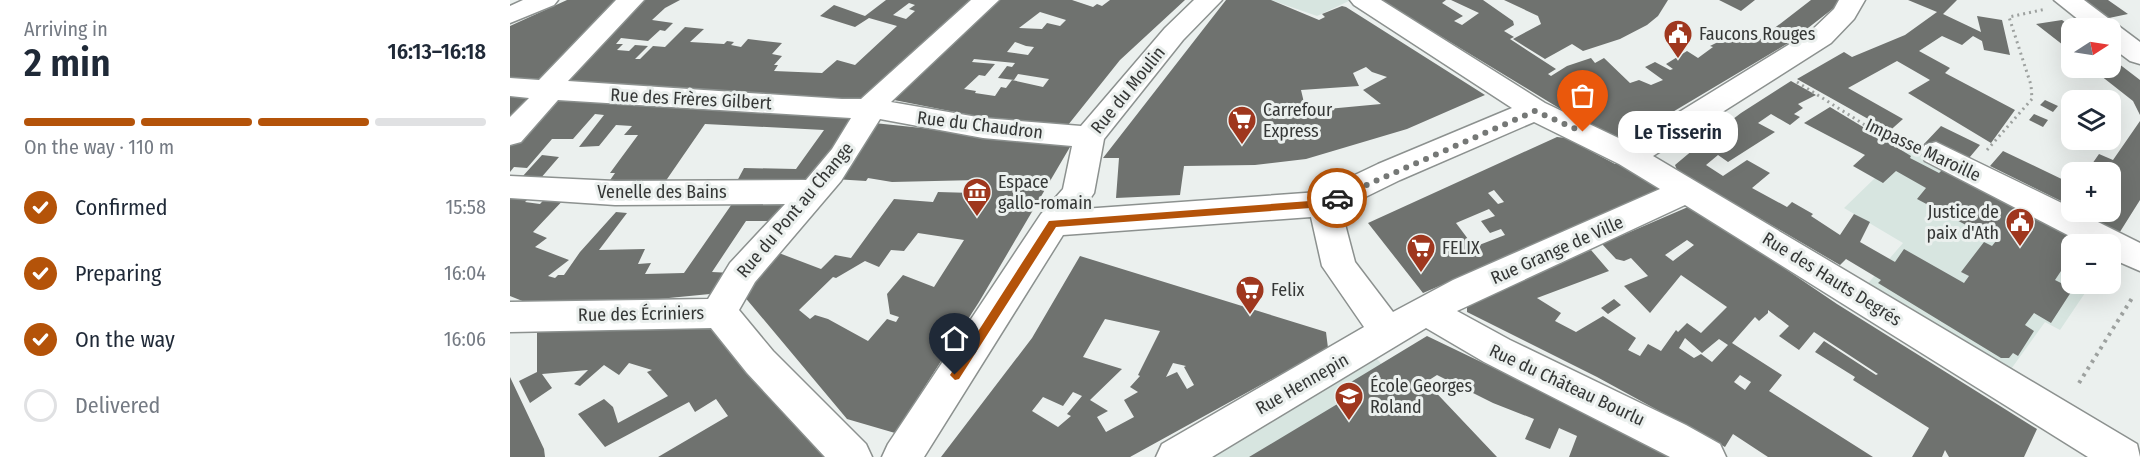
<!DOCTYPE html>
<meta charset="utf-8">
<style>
:root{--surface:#fff;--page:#f6f6f7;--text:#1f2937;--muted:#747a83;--line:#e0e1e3;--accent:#b45309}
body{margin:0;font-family:"Fira Sans Condensed",sans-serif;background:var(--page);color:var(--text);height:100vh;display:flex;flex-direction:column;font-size:22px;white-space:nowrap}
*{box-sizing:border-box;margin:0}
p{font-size:20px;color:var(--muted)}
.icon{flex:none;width:33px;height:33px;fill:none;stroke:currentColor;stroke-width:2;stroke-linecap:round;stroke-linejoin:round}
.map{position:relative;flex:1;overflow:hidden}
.panel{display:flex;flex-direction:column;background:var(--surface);width:510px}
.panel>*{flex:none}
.needle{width:39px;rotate:78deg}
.fabs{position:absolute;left:1551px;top:18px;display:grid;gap:12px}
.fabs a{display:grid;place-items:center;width:60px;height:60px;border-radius:12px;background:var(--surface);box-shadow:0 6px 24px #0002;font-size:30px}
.pin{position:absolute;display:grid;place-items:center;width:51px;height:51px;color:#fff;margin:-62px -26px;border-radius:50% 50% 50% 0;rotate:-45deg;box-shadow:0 0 6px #0007}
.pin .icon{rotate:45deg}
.courier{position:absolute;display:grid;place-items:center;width:60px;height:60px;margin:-30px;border:4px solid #b45309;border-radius:50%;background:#fff;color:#222;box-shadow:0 2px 8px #0007}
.bubble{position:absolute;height:42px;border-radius:18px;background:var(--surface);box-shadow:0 6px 24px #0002;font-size:20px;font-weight:600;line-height:42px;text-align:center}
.head em{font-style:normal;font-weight:600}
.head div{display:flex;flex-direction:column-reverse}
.head{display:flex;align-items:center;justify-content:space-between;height:102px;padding:0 24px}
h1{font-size:39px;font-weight:600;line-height:45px}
.bar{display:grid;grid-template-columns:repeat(4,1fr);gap:9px 6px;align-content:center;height:72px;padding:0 24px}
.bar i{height:8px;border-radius:4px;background:var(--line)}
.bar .selected{background:var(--accent)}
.bar p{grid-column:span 4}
ol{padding:0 24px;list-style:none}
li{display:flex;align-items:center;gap:18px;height:66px}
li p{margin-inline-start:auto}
li .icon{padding:6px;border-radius:50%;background:var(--accent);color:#fff;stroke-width:4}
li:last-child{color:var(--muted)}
li i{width:33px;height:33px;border:3px solid var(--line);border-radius:50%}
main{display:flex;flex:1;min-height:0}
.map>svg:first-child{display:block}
.built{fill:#d7e5e0}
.building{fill:#6f726f;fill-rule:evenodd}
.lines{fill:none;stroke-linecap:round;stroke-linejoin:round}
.minor-casing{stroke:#8c918f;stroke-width:3}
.path-far1{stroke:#9da19f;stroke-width:3;stroke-dasharray:2 4;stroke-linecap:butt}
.path{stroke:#9da19f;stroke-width:4;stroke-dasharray:3 5;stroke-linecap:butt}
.minor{fill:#fff;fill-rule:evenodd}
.route{fill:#b45309}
.done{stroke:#757876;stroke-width:6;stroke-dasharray:0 10.8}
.labels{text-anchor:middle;stroke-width:6;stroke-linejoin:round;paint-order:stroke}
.poi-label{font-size:18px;fill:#353736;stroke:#ebf0ee;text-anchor:start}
.street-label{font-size:18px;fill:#353736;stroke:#ebf0ee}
</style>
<main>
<section class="panel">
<div class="head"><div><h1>2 min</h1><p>Arriving in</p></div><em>16:13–16:18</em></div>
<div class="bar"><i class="selected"></i><i class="selected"></i><i class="selected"></i><i></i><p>On the way · 110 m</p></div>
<ol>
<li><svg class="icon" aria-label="check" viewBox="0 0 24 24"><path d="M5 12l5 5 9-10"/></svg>Confirmed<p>15:58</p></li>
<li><svg class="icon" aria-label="check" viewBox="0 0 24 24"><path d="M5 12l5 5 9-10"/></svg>Preparing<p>16:04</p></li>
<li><svg class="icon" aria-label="check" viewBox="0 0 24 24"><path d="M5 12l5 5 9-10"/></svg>On the way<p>16:06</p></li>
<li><i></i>Delivered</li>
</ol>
</section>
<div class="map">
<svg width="1630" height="457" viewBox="0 0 1630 457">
<rect width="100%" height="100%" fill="#ebf0ee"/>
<path class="built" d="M761,0H841L807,16Z
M1397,147L1426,153L1590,237L1587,244H1562V284L1577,290L1550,330L1535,322L1491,383L1348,295L1393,243L1334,208Z
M856,346L891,387L982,457H666Z"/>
<path class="building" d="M57,0H109L32,80L0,78V26Z
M132,0H170L155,8L142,20L163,23L155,31L150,30L138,41L111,38L106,44H113L107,50L119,51L125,45L138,46L125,59H130L143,46L155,47L175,27L194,29L180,42L214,44L217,41L224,42L221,45L231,47L238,39L272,43L262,54L272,56L264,65H268L264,71L312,73L327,60L345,65L387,26L359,18L345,27L310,16L324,5L355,16L376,0H464L345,103L58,82L56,78ZM399,3L405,5L399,9L405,11L396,19L383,15Z
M488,0H562L583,7L587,4L592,6L600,0H675L610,60L558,125L475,118L379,99ZM530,12L556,20L550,26L537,23L532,29L509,28ZM505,42L516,46L524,47L518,55L497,52ZM464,59L505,63L502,67L497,66L488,78L504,80L508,74L539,79L533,87L502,80L496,88L491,87L485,96L465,93L466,91L454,89L469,75L475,76L485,64L462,62Z
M716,0H761L809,20L815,17L812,14L832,6L836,7L975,95L897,129L796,159L745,165L674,166L670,195L606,198L609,158H593ZM856,67L862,72L877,77L853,90L871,104L796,111L791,90L849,86L843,73Z
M871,0H936L932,3L953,16L944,21L952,25L969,13L941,0H973L1003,21L1004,25L994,31L1004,37L1000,39L1046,69L1038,74L1041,76L1057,66L1081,58L1085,63L1094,58L1120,83L1129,80L1141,85L1153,80L1135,67L1145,62L1160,70L1163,69L1156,64L1177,51L1188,58L1203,47L1200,46L1232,30L1249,40L1301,0H1334L1280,42L1119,138H1110L1062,116Z
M994,0H1158L1148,16L1137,25L1110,39L1073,51L1062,44L1035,59L1003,39L1031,24L1028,16Z
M1209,0H1245L1231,11Z
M1398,0H1447L1433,14L1471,32L1467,16L1492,20L1500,55L1474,50L1472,41L1463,36L1452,45L1432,36L1409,51L1440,68L1435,73L1505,110L1481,143L1398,93L1420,80L1387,61L1338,88L1393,119L1375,135L1355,125L1360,120L1287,79L1334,52L1342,57L1395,35L1427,12Z
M1575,0H1598L1618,14L1599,18Z
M1552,20L1562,27V52L1526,24Z
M1600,57L1630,80V115L1623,101L1581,68H1600Z
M1281,81L1306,95L1288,104L1293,108L1284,114L1290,117L1280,125L1261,114L1248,123L1265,132L1218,162L1208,155L1196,165L1213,176L1237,160L1260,173L1242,188L1277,207L1282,202L1303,214L1301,216L1330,235L1344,214L1360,222L1350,242L1385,262L1394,249L1454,283L1459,276L1451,272L1474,242L1482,246L1486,241L1407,199L1416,188L1386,171L1373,183L1343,166L1355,155L1294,123L1320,107L1401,156L1400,158L1429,173L1432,170L1571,239L1574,244H1562V272L1553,268L1545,280L1563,289L1541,323L1524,313L1515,325L1524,331L1508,356L1503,353L1499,358H1491L1368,283L1371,280L1336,259L1330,265L1167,170L1165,165L1190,144L1231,113Z
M0,95L18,97L20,101L0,123Z
M40,98L352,118L304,183H226L234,168L286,169L314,130L195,124L155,182L98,183L105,173H100L128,135H114L122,126L106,125L89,146L69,147L94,115L85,114L63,139H42L17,168L4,167L0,172V141Z
M1535,100L1548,106L1543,112L1530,105Z
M1524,114L1538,120L1533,127L1519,120Z
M1630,121V200L1608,235L1552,207L1555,203L1480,166L1493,151L1562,184V212H1600V172H1595L1582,164L1589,154L1603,160Z
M364,123L556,143L560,147L469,302L385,433L337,419L228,289L261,250L311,269L325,255L341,258L384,199L423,202L428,192L463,193L467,180L382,182L358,178L356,181L324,179ZM408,233L454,240L424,287L393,275L377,294L380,314L389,317L386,322L377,319L358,341L318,319L305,315L300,319L289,310L323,277L326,278L355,261L369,267L381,250L394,251Z
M1431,126L1470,145L1454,164L1414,144Z
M1047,137L1056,138L1105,164L1111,161L1153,190L913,293L858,223ZM984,190L994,202L988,204L978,193ZM979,209L985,216L971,221L980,233L991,229L995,235L964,247L946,223Z
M32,155L49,157L30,179L12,177Z
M0,191L24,193L15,202L30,204L40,193L58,195L23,232L37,238L25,247L59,260L38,276L45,278L48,275H54L70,252L106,212L117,213L89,250L135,249L128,264L141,263L135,274L174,273L224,201L288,200L270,221H236L202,272L223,273L207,291L200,294L128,301L15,302L0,296Z
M1178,207L1185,208L1327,304L1527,429L1514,457H1439L1435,450L1432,457H1402L1419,428L1343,380L1345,377L1305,352L1314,341L1366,375L1368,374L1304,332L1289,350L1269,336L1279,326L1258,310V313L1249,321L1245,317L1222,343L1272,375L1259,391L1363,457H1258L1223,434L1215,447L1087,377L957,312V305L1081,250L1099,271L1027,298L1051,313L1045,321L1066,332L1093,316L1126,338L1118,350L1130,356L1138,344L1151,351L1166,330L1168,332L1177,323L1191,333L1217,307L1171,275L1140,313L1114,286L1138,276L1121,258L1114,261L1106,259L1092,244ZM1177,240L1184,245L1163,261L1155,255ZM1175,338L1192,353L1209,339L1218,345L1202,362L1191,354L1184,358L1169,348ZM1230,375L1241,382L1235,390L1224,382Z
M570,256L816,332L818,348L620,457H431L522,338ZM595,319L650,331L628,375L630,376L620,387L628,392L614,400L624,417L596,432L587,417L598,411L580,400L612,369L573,357ZM663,363L676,366L674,367L684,385L677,389L667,372L656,377ZM563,392L572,396L557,414L561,416L548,427L522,411L533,397L553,406Z
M1104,299L1111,305L1098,314L1091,308Z
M206,325L327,457H148L218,416L206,399L185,412L179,402L95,447L68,414L94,399L103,407L108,423L158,396L137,372L142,370L119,363L109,375L94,365L70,386L64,384L78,370L32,374L42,388L20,403L9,381L27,372V328Z
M917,336L1036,393L1165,457H1059L1067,436L1049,428L1040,449L1015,439L1024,419L983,403L927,375L916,382L987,457H739L849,391L841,382Z
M0,377L34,449L35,457H0Z"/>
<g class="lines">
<g class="minor-casing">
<path id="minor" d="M13,0H48L44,5L0,23V6Z
M106,0H134L58,81L332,99H351L461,0H489L381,102L473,118L571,126L655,28L684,0H712L673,40L594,139L584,193L573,209L809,192L868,164L1002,108L844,5L840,0H871L1035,103L1119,143L1301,31L1324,9L1329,0H1355L1344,19L1321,43L1143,156L1627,444L1630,457H1578L1175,205L947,311L1000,340L1176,425L1210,444L1216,457H1160L974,362L916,328L702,457H646L652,444L854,327L812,266L801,217L553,235L414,457H372L378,444L531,214L553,189L562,146L473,138L370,119L331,181L245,282L229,310L263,351L356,444L362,457H315L237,373L201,328L0,332V302L198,299L220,263L275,204L105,205L0,198V176L105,181L296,180L322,149L341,118L48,100L11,142L0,145V117L19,98L0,96V78L29,80ZM1024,122L1109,164L1150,189L943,280L883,312L845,262L831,209L890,180Z
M1544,0H1574L1630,42V64L1620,61L1600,46V28H1579Z
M1426,142L1562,208V212H1568L1630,243V271L1600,258V244H1575L1415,161L1411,153L1415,145Z"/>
</g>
<path class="path-far1" d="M1287,82L1355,125L1398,148
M1477,150L1522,99L1521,85L1499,17L1536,9"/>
<path class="path" d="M1569,383L1624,295"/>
<use href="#minor" class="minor"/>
</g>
<path class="route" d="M823,195L831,198L814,207L546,227L449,379L445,380L440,375L539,221L813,200Z"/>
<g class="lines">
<path class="done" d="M827,198L1025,111L1073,132"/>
</g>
<defs>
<g id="civic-pin" transform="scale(1.5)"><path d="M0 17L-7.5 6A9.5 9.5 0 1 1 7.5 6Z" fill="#9f371e" stroke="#ebf0ee"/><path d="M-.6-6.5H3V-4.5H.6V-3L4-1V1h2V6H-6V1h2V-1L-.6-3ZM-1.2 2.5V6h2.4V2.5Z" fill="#fff"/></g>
<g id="supermarket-pin" transform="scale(1.5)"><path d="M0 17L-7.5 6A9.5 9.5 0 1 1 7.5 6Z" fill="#9f371e" stroke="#ebf0ee"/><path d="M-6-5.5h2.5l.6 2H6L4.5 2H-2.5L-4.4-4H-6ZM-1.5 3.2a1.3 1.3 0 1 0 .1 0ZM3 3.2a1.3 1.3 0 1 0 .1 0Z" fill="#fff"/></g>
<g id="museum-pin" transform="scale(1.5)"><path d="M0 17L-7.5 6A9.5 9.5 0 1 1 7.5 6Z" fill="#9f371e" stroke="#ebf0ee"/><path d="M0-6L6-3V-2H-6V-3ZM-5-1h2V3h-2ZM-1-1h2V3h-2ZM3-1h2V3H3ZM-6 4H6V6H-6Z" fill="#fff"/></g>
<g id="school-pin" transform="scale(1.5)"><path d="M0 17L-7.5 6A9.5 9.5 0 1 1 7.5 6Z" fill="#9f371e" stroke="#ebf0ee"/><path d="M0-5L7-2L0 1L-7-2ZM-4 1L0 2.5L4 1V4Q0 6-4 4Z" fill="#fff"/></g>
</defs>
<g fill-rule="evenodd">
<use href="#civic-pin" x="1168" y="34"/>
<use href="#supermarket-pin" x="732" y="120"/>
<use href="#museum-pin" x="467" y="192"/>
<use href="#civic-pin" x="1510" y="222"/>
<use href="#supermarket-pin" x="911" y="248"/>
<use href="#supermarket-pin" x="740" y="290"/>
<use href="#school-pin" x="839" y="396"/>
</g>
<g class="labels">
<g class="poi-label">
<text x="1189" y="40">Faucons Rouges</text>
<text x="753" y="116">Carrefour<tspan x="753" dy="21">Express</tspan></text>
<text x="488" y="188">Espace<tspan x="488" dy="21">gallo-romain</tspan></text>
<text x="1489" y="218" text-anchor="end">Justice de<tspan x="1489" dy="21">paix d'Ath</tspan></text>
<text x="932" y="254">FELIX</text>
<text x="761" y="296">Felix</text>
<text x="860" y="392">École Georges<tspan x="860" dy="21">Roland</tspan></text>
</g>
<g class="street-label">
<text transform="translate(618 90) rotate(-51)" y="6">Rue du Moulin</text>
<text transform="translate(181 99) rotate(3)" y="6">Rue des Frères Gilbert</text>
<text transform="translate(470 125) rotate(7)" y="6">Rue du Chaudron</text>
<text transform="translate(1413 150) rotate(25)" y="6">Impasse Maroille</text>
<text x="152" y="198">Venelle des Bains</text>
<text transform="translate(285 210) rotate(-50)" y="6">Rue du Pont au Change</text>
<text transform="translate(1047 250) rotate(-24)" y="6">Rue Grange de Ville</text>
<text transform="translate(1322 279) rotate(32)" y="6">Rue des Hauts Degrés</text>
<text transform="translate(131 314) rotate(-1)" y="6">Rue des Écriniers</text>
<text transform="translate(792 384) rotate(-30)" y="6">Rue Hennepin</text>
<text transform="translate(1057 385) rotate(25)" y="6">Rue du Château Bourlu</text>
</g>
</g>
</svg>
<div class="fabs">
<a><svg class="needle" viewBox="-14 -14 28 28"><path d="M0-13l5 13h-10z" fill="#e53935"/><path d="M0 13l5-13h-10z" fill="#747a83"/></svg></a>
<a><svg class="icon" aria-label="layers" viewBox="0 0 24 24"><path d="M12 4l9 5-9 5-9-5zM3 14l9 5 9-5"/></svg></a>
<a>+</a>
<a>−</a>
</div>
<div class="pin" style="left:1073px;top:132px;background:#ea580c"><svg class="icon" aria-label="bag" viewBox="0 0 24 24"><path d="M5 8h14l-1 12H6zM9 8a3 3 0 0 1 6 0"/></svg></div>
<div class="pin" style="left:445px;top:375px;background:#1f2937"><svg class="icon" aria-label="home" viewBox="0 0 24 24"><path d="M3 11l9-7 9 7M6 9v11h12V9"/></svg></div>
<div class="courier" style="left:827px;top:198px"><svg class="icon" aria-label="car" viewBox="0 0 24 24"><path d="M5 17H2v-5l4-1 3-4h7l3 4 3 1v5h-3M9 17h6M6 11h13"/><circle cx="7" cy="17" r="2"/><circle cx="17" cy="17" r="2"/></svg></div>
<div class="bubble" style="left:1108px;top:111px;width:120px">Le Tisserin</div>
</div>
</main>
